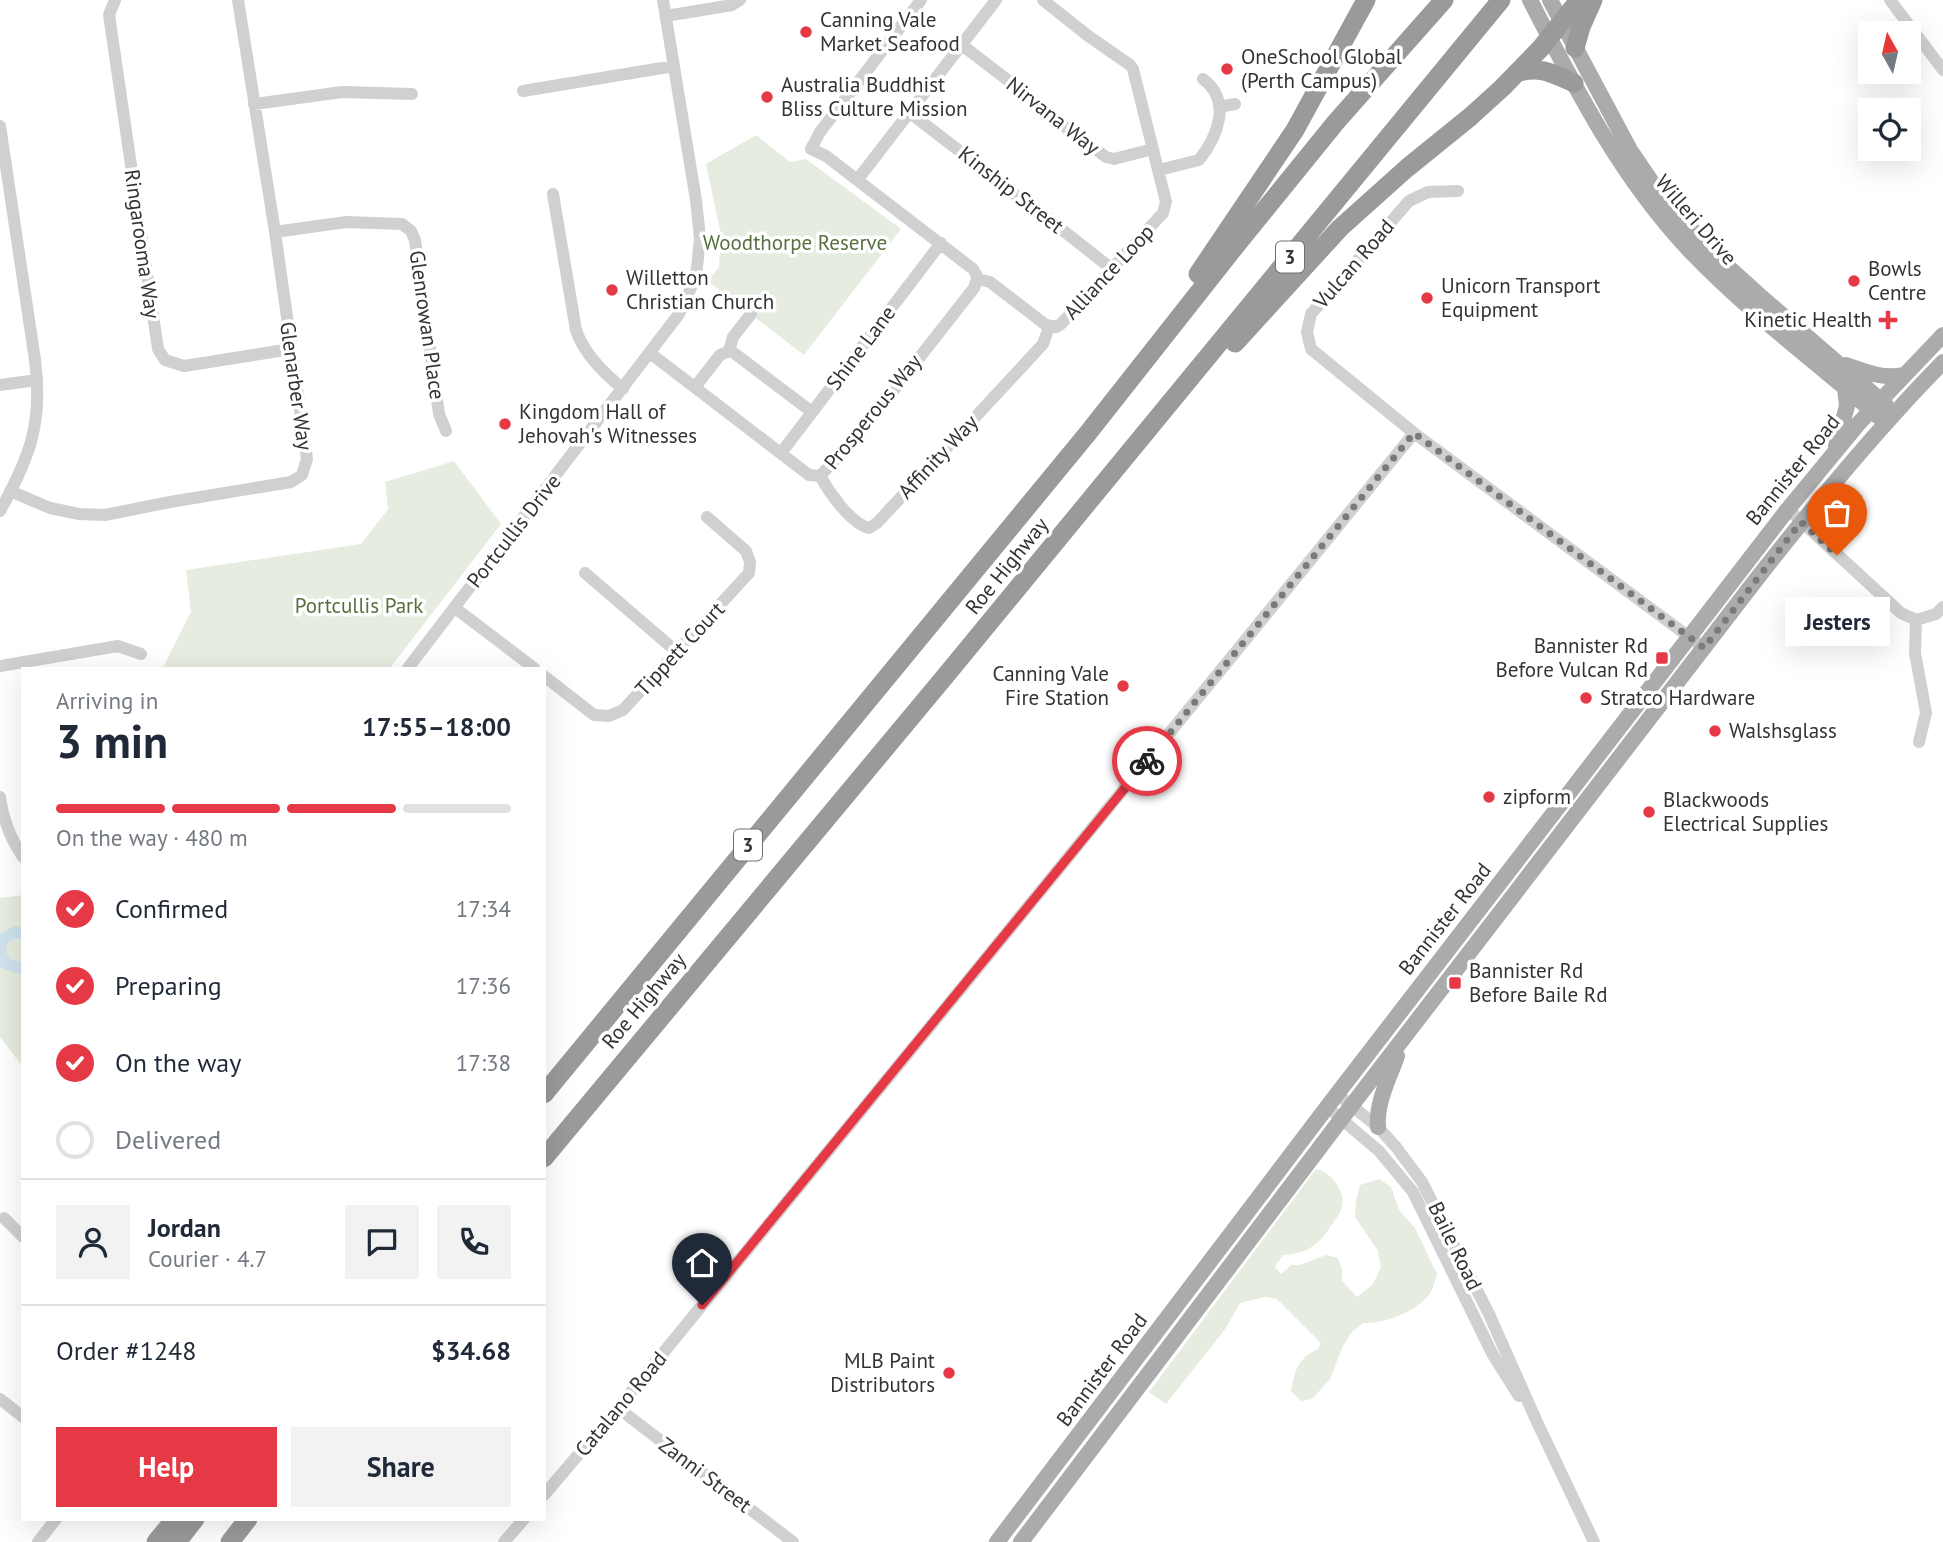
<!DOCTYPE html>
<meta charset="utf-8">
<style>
:root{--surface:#fff;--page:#f2f2f3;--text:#1f2937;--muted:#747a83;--line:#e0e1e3;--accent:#e63946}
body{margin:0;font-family:"PT Sans",sans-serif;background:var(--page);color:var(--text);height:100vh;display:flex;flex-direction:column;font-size:26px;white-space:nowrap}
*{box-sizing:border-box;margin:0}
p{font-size:23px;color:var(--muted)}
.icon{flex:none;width:38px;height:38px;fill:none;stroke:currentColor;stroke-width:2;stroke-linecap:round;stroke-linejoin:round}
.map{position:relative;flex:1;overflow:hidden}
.details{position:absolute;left:21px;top:667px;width:525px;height:854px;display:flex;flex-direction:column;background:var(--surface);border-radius:0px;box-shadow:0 7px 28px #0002}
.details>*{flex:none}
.needle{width:46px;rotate:352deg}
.controls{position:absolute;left:1858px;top:21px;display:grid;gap:14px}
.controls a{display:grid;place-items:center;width:63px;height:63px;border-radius:0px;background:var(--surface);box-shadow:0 7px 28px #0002;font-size:35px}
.pin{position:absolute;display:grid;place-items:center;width:60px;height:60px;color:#fff;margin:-72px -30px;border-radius:50% 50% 50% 0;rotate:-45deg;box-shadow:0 0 7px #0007}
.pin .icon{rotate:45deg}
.courier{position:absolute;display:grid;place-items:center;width:70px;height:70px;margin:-35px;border:5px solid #e63946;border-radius:50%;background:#fff;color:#222;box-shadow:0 2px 9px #0007}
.bubble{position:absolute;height:49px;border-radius:0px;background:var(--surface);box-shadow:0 7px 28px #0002;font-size:23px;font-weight:600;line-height:49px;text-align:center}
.summary em{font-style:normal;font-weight:600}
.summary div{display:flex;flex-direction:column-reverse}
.summary{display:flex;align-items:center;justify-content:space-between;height:119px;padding:0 35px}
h1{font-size:46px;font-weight:600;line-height:52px}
.bar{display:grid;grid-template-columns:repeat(4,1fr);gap:10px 7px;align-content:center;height:84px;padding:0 35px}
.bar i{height:9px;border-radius:5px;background:var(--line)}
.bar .on{background:var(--accent)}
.bar p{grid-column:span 4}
.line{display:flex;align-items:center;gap:18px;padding:0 35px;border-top:2px solid var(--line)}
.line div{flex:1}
.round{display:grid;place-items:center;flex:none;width:74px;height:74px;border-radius:0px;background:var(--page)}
ol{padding:0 35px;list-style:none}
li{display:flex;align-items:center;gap:21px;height:77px}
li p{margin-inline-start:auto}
li .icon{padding:7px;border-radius:50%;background:var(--accent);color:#fff;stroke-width:4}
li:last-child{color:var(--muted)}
li i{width:38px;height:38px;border:4px solid var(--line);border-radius:50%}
.action{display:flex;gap:14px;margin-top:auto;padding:14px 35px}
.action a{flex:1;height:80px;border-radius:0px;background:var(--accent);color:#fff;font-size:28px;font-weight:600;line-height:80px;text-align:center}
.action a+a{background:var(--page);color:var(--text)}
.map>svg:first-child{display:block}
.green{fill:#e6ecdf}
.water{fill:#cfe2ee}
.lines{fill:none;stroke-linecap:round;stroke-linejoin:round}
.minor{stroke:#d0d0d0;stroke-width:12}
.major{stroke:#ababab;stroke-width:16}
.highway{stroke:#9a9a9a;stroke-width:19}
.done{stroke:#7a7a7a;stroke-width:7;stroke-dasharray:0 12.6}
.route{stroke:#e63946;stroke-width:9}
.poi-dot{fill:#e63946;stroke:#fff;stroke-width:2.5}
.labels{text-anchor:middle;stroke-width:7;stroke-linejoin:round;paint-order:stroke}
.shield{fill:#fff;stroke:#707070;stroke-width:2}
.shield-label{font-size:19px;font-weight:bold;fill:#333}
.poi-label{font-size:21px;fill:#333;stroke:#fff;text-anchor:start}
.street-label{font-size:21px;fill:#333;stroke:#fff}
.park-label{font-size:21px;fill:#56703f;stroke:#fff}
</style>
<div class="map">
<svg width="1943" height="1542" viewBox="0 0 1943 1542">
<rect width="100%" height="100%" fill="#fff"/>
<path class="green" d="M756,135L790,162L806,159L901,229L804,355L708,281L719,267L721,235L706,164Z
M454,461L501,524L390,668H163L191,612L186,570L361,544L388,509L385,482Z
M23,895V1067L0,1037V898Z
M1316,1169C1326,1172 1331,1176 1337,1185C1349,1205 1340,1212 1329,1229C1323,1237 1318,1243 1310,1248C1302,1253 1292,1254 1283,1255L1275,1267L1281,1274L1291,1265H1300L1326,1255L1338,1258L1342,1269V1281L1357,1297L1373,1284L1381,1267L1378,1251L1355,1217L1356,1201L1360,1185L1379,1179L1391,1187L1399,1210L1415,1228L1437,1274C1435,1281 1433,1289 1429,1295C1414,1313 1385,1323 1363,1323L1351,1333L1343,1346L1330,1379L1312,1399L1301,1401L1291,1391C1295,1370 1298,1358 1318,1349L1321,1343L1277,1299L1265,1297L1240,1303L1226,1328L1166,1404L1149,1392Z"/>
<path class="water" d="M14,926L23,928V939C13,936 6,941 6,951C8,959 15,963 23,960V973L21,974L3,969L0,966V934Z"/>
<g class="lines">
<path class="minor" d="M115,0L109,15L158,349L165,360L184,366L291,349
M921,0L820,132L811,149L826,156L973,269L976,274L977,279L990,282L1046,325L1056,327L1061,324L1163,213L1166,202L1133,69L1130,65L1087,35L1043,0
M1890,0L1943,70
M666,16L732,5L740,0
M962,45L1032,99L1065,127L1106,157L1114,159L1153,149
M523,91L674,66
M254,104L342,92L412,94
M1219,107L1235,104
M910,113L983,169L997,183L1032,206L1112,269
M0,126L35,360C43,423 30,457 0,511
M1159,170L1199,160C1218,136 1232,101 1203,79
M858,179L996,0
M1458,191L1428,192L1409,201L1311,314L1307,332L1311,349L1414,433L1704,648
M553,194L576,330C584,354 604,373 623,389
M275,232L346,222L402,224L411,231L415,240L439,414L446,431
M729,351L734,353L812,412
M650,353L809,475L820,476L861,432L974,288L977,279
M0,385L37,380
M695,387L720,355L729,351L733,337L751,314
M781,453L941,243
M820,476C829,492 851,524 869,528L877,523L1043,344L1049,327
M10,491L50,508L79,514L105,515L170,502L291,482L302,475L307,459L275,232L238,0
M1788,509L1901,613L1916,620L1936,614L1943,607
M585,573L677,652
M455,608L534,668
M1916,620L1915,653L1926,713L1919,742
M0,666L118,646L141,654
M408,668L679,314L693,283L697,268L700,238L696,200L663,0
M544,676L594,715L609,716L623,710L749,573L750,562L746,551L707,517
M0,797C3,819 10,838 23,857
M1337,1094L1378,1127L1396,1147L1422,1182L1489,1314L1537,1422L1594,1542
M1327,1107L1379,1151L1413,1192L1493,1355L1519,1396
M4,1218L23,1237
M0,1399L23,1417
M618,1408L793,1542
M544,1495L618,1408L938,1017L1414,433
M38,1542L56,1519
M504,1542L524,1519"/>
<path class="major" d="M1530,0C1576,90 1623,182 1694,255C1751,314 1818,363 1879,417
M1550,0L1630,150L1651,181L1675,211L1715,255L1759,295L1886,405
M1846,365C1866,372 1882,379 1903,375
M1836,446L1847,406L1845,388
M1378,1127C1376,1102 1389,1079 1397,1056
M997,1542L1337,1094L1788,509L1859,423L1943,335
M1021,1542L1352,1105L1752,585C1812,508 1874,432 1943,362"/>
<path class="highway" d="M1575,48L1581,27L1593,0
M1519,72C1542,66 1553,74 1574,83
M1198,274L1295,130L1366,0
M1235,343L1340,228L1407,168L1470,117L1502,88L1541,48L1579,0
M544,1094L1088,433L1237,244L1336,122L1444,0
M544,1158L947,674L1501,0
M156,1542L175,1519
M177,1542L195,1519
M230,1542L248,1519"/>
</g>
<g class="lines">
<path class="done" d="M1147,761L1414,433L1704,648L1801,522L1837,555"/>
<path class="route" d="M702,1305L1147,761"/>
</g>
<g class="poi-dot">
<circle cx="806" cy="32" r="7"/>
<circle cx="1227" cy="69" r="7"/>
<circle cx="767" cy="97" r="7"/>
<circle cx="1854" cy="281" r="7"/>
<circle cx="612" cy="290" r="7"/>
<circle cx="1427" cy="298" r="7"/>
<path d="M1884.5 309.5h7v7h7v7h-7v7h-7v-7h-7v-7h7z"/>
<circle cx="505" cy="424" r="7"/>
<rect x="1655" y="651" width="14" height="14" rx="3.5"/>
<circle cx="1123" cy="686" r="7"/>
<circle cx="1586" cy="698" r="7"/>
<circle cx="1715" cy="731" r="7"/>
<circle cx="1489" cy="797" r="7"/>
<circle cx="1649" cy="812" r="7"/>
<rect x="1448" y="976" width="14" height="14" rx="3.5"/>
<circle cx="949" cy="1373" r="7"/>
</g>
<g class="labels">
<g class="shield">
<rect x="1276" y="241.5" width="28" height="31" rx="5"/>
<rect x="734" y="829.5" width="28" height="31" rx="5"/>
</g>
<g class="shield-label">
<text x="1290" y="264">3</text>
<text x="748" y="852">3</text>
</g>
<g class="poi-label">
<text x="820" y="27">Canning Vale<tspan x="820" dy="24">Market Seafood</tspan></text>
<text x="1241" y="64">OneSchool Global<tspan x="1241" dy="24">(Perth Campus)</tspan></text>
<text x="781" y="92">Australia Buddhist<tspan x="781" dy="24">Bliss Culture Mission</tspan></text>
<text x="1868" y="276">Bowls<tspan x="1868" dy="24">Centre</tspan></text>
<text x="626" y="285">Willetton<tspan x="626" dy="24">Christian Church</tspan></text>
<text x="1441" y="293">Unicorn Transport<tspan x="1441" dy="24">Equipment</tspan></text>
<text x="1872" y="327" text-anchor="end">Kinetic Health</text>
<text x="519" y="419">Kingdom Hall of<tspan x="519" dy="24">Jehovah's Witnesses</tspan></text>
<text x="1648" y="653" text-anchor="end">Bannister Rd<tspan x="1648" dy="24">Before Vulcan Rd</tspan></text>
<text x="1109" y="681" text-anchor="end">Canning Vale<tspan x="1109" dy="24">Fire Station</tspan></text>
<text x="1600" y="705">Stratco Hardware</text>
<text x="1729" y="738">Walshsglass</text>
<text x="1503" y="804">zipform</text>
<text x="1663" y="807">Blackwoods<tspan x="1663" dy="24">Electrical Supplies</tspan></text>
<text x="1469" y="978">Bannister Rd<tspan x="1469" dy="24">Before Baile Rd</tspan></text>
<text x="935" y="1368" text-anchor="end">MLB Paint<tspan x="935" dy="24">Distributors</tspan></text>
</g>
<g class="street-label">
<text transform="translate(1053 116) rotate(38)" y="7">Nirvana Way</text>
<text transform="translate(1011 190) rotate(38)" y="7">Kinship Street</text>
<text transform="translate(1696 220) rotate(49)" y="7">Willeri Drive</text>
<text transform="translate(142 244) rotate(82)" y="7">Ringarooma Way</text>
<text transform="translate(1354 264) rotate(-49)" y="7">Vulcan Road</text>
<text transform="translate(1109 272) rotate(-47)" y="7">Alliance Loop</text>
<text transform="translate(427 325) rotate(82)" y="7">Glenrowan Place</text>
<text transform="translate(861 348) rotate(-53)" y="7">Shine Lane</text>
<text transform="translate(296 386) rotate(82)" y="7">Glenarber Way</text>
<text transform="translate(873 412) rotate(-51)" y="7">Prosperous Way</text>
<text transform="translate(938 457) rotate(-47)" y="7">Affinity Way</text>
<text transform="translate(1793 470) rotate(-51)" y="7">Bannister Road</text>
<text transform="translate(514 531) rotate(-52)" y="7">Portcullis Drive</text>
<text transform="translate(1007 566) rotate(-51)" y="7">Roe Highway</text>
<text transform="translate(680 649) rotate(-47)" y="7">Tippett Court</text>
<text transform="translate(1445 919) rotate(-52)" y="7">Bannister Road</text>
<text transform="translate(644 1001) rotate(-50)" y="7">Roe Highway</text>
<text transform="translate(1455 1246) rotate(64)" y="7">Baile Road</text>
<text transform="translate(1102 1370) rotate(-53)" y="7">Bannister Road</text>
<text transform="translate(621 1404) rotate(-50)" y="7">Catalano Road</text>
<text transform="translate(705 1475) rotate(37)" y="7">Zanni Street</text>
</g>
<g class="park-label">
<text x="795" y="250">Woodthorpe Reserve</text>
<text x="359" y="613">Portcullis Park</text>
</g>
</g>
</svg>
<div class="controls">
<a><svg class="needle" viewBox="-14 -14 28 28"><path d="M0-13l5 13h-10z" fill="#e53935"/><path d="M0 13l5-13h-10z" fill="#747a83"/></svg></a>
<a><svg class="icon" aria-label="locate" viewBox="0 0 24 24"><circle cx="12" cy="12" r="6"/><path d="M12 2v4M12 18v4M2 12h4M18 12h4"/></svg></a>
</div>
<div class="pin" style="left:1837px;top:555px;background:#ea580c"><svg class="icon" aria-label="bag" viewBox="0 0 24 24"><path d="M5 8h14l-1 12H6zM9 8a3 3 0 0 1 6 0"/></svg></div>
<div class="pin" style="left:702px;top:1305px;background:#1f2937"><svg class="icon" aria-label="home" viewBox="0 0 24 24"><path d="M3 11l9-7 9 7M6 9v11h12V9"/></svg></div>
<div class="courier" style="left:1147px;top:761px"><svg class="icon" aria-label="bike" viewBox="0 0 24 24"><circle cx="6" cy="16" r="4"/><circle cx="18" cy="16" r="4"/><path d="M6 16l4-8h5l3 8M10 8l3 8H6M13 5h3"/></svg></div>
<div class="bubble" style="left:1785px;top:597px;width:105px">Jesters</div>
<section class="details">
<div class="summary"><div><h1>3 min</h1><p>Arriving in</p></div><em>17:55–18:00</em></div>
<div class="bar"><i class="on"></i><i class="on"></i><i class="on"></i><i></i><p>On the way · 480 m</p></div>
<ol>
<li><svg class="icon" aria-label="check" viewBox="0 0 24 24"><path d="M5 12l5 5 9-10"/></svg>Confirmed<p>17:34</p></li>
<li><svg class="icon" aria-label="check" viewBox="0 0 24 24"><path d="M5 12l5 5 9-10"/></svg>Preparing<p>17:36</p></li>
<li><svg class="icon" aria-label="check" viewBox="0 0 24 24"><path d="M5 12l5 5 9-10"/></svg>On the way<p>17:38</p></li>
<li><i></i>Delivered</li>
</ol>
<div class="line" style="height:126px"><a class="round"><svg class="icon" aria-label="person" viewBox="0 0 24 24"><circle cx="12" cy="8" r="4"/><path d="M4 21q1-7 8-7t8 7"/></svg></a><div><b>Jordan</b><p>Courier · 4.7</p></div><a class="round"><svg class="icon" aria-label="chat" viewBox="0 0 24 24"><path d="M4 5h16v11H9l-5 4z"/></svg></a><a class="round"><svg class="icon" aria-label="phone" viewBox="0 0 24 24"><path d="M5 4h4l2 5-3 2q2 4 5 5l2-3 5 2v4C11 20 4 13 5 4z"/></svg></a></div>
<div class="line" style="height:91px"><div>Order #1248</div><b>$34.68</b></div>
<div class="action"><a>Help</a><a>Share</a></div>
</section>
</div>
